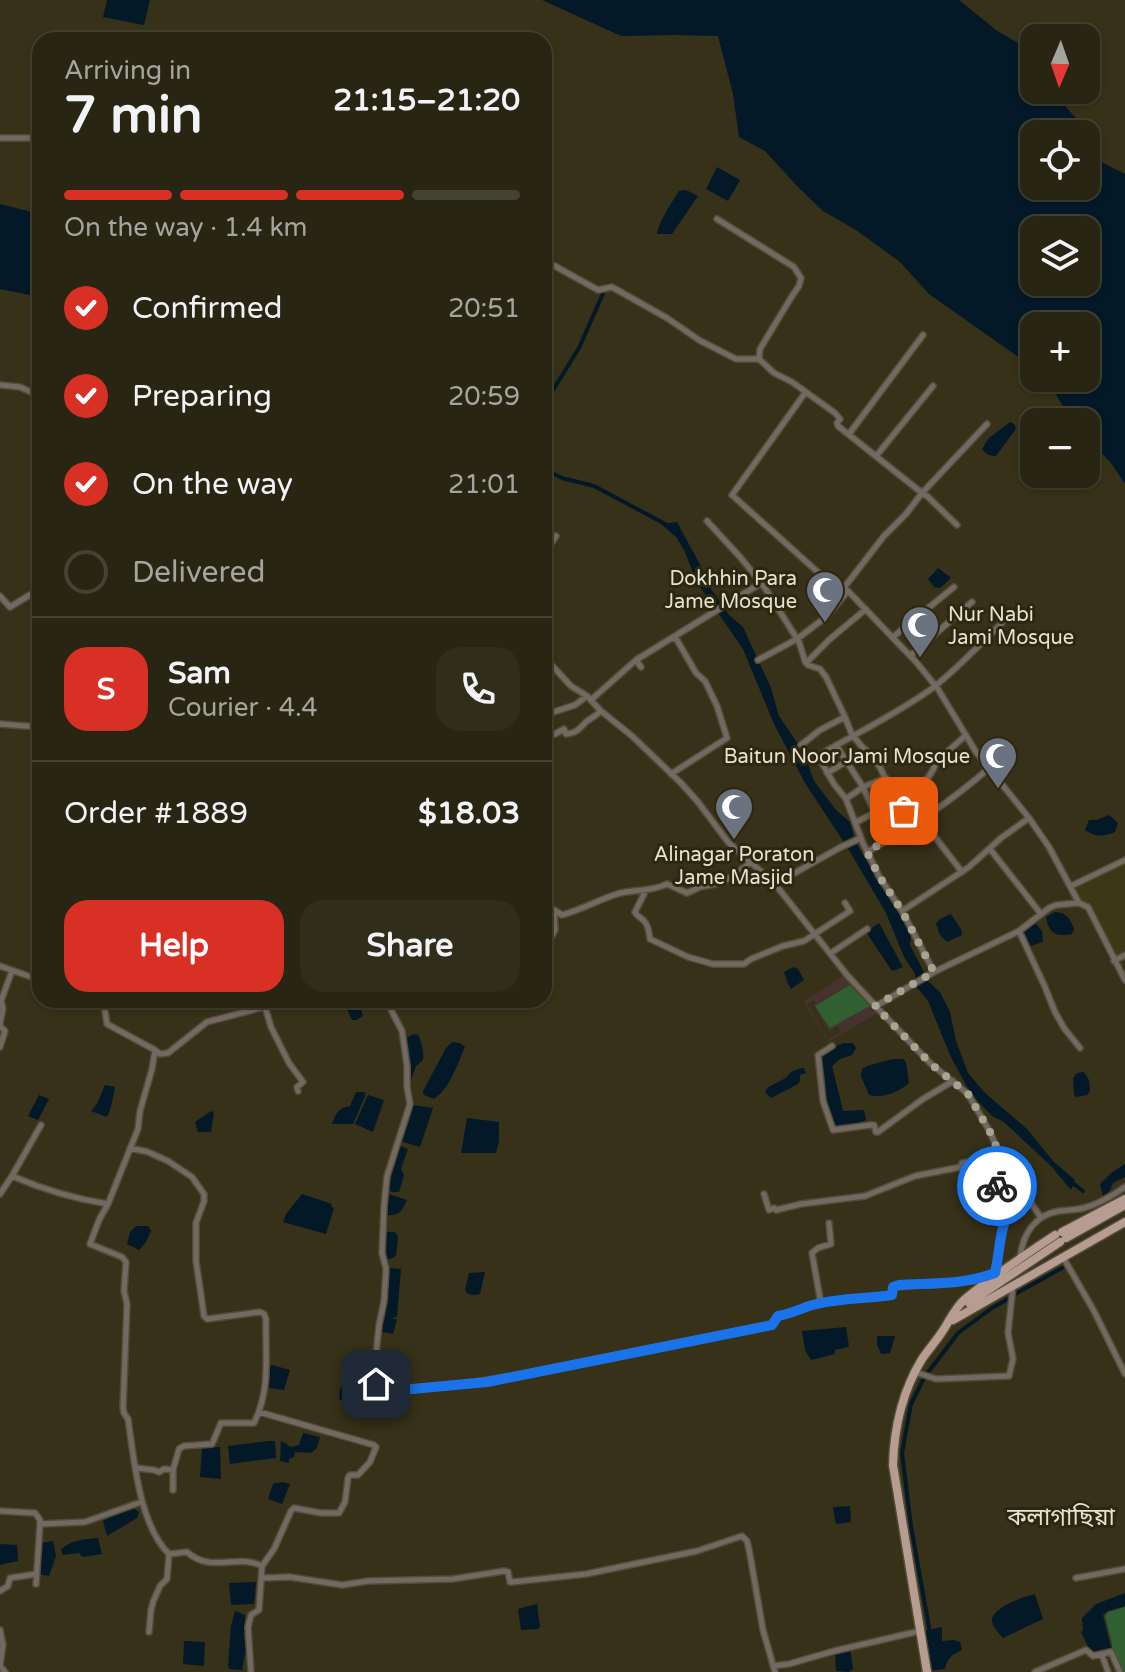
<!DOCTYPE html>
<meta charset="utf-8">
<style>
:root{--surface:#282512;--page:#302d1b;--text:#f1f3f6;--muted:#a5a59f;--line:#444232;--accent:#d93025}
body{margin:0;font-family:"Varela Round","Noto Sans Bengali",sans-serif;background:var(--page);color:var(--text);height:100vh;display:flex;flex-direction:column;font-size:30px;white-space:nowrap}
*{box-sizing:border-box;margin:0}
p{font-size:26px;color:var(--muted)}
.icon{flex:none;width:44px;height:44px;fill:none;stroke:currentColor;stroke-width:2;stroke-linecap:round;stroke-linejoin:round}
.map{position:relative;flex:1;overflow:hidden}
.drawer{position:absolute;left:32px;top:32px;width:520px;height:976px;display:flex;flex-direction:column;background:var(--surface);border-radius:24px;box-shadow:0 2px 6px #0004,0 0 0 2px var(--line)}
.drawer>*{flex:none}
.needle{width:52px;rotate:182deg}
.fabs{position:absolute;left:1020px;top:24px;display:grid;gap:16px}
.fabs a{display:grid;place-items:center;width:80px;height:80px;border-radius:16px;background:var(--surface);box-shadow:0 2px 6px #0004,0 0 0 2px var(--line);font-size:40px}
.pin{position:absolute;display:grid;place-items:center;width:68px;height:68px;color:#fff;margin:-34px;border-radius:16px;box-shadow:0 4px 12px #0006}
.courier{position:absolute;display:grid;place-items:center;width:80px;height:80px;margin:-40px;border:6px solid #1a73e8;border-radius:50%;background:#fff;color:#222;box-shadow:0 2px 10px #0007}
.headline em{font-style:normal;font-weight:700}
.headline div{display:flex;flex-direction:column-reverse}
.headline{display:flex;align-items:center;justify-content:space-between;height:136px;padding:0 32px}
h1{font-size:52px;font-weight:700;line-height:60px}
.bar{display:grid;grid-template-columns:repeat(4,1fr);gap:12px 8px;align-content:center;height:96px;padding:0 32px}
.bar i{height:10px;border-radius:6px;background:var(--line)}
.bar .current{background:var(--accent)}
.bar p{grid-column:span 4}
.line{display:flex;align-items:center;gap:20px;padding:0 32px;border-top:2px solid var(--line)}
.line div{flex:1}
.round{display:grid;place-items:center;flex:none;width:84px;height:84px;border-radius:24px;background:var(--page)}
ol{padding:0 32px;list-style:none}
li{display:flex;align-items:center;gap:24px;height:88px}
li p{margin-inline-start:auto}
li .icon{padding:8px;border-radius:50%;background:var(--accent);color:#fff;stroke-width:4}
li:last-child{color:var(--muted)}
li i{width:44px;height:44px;border:4px solid var(--line);border-radius:50%}
.action{display:flex;gap:16px;margin-top:auto;padding:16px 32px}
.action a{flex:1;height:92px;border-radius:24px;background:var(--accent);color:#fff;font-size:32px;font-weight:700;line-height:92px;text-align:center}
.action a+a{background:var(--page);color:var(--text)}
.map>svg:first-child{display:block}
.built{fill:#3d3715}
.education{fill:#47332d;fill-rule:evenodd}
.green{fill:#306031}
.water{fill:#031927;fill-rule:evenodd}
.lines{fill:none;stroke-linecap:round;stroke-linejoin:round}
.canal{stroke:#031927;stroke-width:4}
.minor-casing{stroke:#524d36;stroke-width:8}
.major-casing{stroke:#524d36;stroke-width:11}
.minor{stroke:#746862;stroke-width:5}
.major{stroke:#b79d91;stroke-width:8}
.done{stroke:#a8a492;stroke-width:8;stroke-dasharray:0 14.4}
.route{stroke:#1a73e8;stroke-width:10}
.labels{text-anchor:middle;stroke-width:6;stroke-linejoin:round;paint-order:stroke}
.poi-label{font-size:20px;fill:#e5e2d3;stroke:#2c270e;text-anchor:end}
.quarter-label{font-size:24px;fill:#e5e2d3;stroke:#2c270e}
</style>
<div class="map">
<svg width="1125" height="1672" viewBox="0 0 1125 1672">
<rect width="100%" height="100%" fill="#363118"/>
<path class="built" d="M1125,863V952L1114,957L1091,907L1081,901L1074,888Z"/>
<path class="education" d="M844,975L878,1013L828,1042L804,1002ZM814,1000L816,1003L814,1005L829,1031L837,1026L841,1032L828,1040L807,1004Z"/>
<path class="green" d="M850,985L870,1006L830,1028L815,1006Z
M1125,1607V1672H1119L1109,1651L1112,1648V1644L1105,1616L1108,1612Z"/>
<path class="water" d="M107,0H150L144,25L103,17Z
M542,0H959L996,30L1025,47L1034,64V90H1051L1081,124L1084,134H1034V186H1086V142L1090,156L1125,174V484L1111,463L1086,437V422H1072L1054,391L1043,378H1086V326H1034V368L929,294L900,262L856,230L823,211L797,186L765,151L739,137L733,94L718,36L676,35L621,36ZM1086,230V282H1034V230Z
M717,167L740,180L728,201L706,189Z
M686,190L698,196L672,234H657C659,221 672,202 679,191Z
M0,204L40,214V297L0,289Z
M1010,422L1014,424L1016,429L996,456C989,456 986,454 982,449L988,439Z
M677,522L704,572L707,583L729,615L743,627L771,688L779,716L804,753L814,781L836,810L850,822L855,840L867,862L897,908L911,934L910,945L929,982L940,992L950,1012L956,1041L968,1073L985,1093L1027,1129L1053,1161L1075,1180L1071,1190L1051,1166L1021,1138L1004,1122L992,1116L975,1098L967,1087L950,1055L928,1001L915,985V974L904,957L886,913L849,850L805,783L774,724L743,649L696,581L685,552L677,538L661,524Z
M938,568L950,577V579L940,588L934,587L928,579Z
M1109,815L1118,823L1115,832C1104,837 1095,837 1085,830L1089,820H1097Z
M1055,912C1067,913 1070,918 1074,929L1072,934C1056,937 1049,934 1046,917Z
M951,914L961,929L962,935L947,942L940,935L936,924L940,919Z
M879,923L903,967L892,971L866,932Z
M1036,924L1042,931L1043,942L1030,946L1023,931L1029,925Z
M793,967L798,969L804,980L791,989L788,984L784,972Z
M343,1000H358L363,1016L356,1020H352Z
M414,1034L418,1035C422,1043 424,1052 423,1060L416,1066L411,1080L407,1081L404,1039Z
M452,1042L460,1043L465,1047C457,1065 450,1088 434,1099L424,1095L423,1091L446,1048Z
M843,1043H853L856,1048L852,1055L840,1059L832,1066L843,1111L864,1110L866,1120L857,1124L835,1127L825,1101L819,1055Z
M893,1059H903L906,1062L909,1083C899,1092 882,1099 869,1095L861,1076L862,1069L867,1066Z
M801,1068H804L806,1073L800,1075V1081L798,1084L771,1098L765,1092L768,1087L786,1078L791,1072Z
M1084,1072L1089,1080L1090,1091L1087,1095L1076,1097L1074,1095L1073,1078L1077,1073Z
M105,1085L115,1087L111,1107L107,1117L91,1111L97,1104Z
M356,1092H364L366,1094L353,1124H332C336,1113 338,1108 350,1106Z
M39,1095L49,1099L38,1120L28,1116Z
M368,1095L384,1100L373,1132L355,1124Z
M413,1105L433,1108L420,1147L400,1141Z
M211,1111L214,1113L211,1132H198L195,1122Z
M467,1118L499,1122V1141L496,1153H461Z
M399,1145L408,1149L401,1169L404,1175L399,1192H392L387,1189L390,1173Z
M1125,1164V1177L1113,1183L1109,1192L1103,1196L1100,1184L1111,1173Z
M302,1194L332,1204L331,1206L334,1208L326,1234L283,1222L286,1214Z
M389,1194L407,1200C402,1212 399,1216 385,1215L384,1207Z
M136,1226H148L151,1231L146,1242L139,1250L127,1244L130,1232Z
M385,1232H395L398,1236L396,1256L388,1260L385,1254Z
M389,1268L401,1269L397,1316L392,1319H397L393,1334L382,1332V1328Z
M485,1272L480,1294L475,1295L468,1294L465,1290L469,1273Z
M846,1327L849,1347L835,1350V1354L811,1360L805,1350L802,1331Z
M877,1336H895L890,1353L881,1354L877,1344Z
M272,1365L290,1370L284,1390L269,1388L270,1371L268,1368Z
M347,1374L364,1379L361,1394L353,1405L339,1399L340,1390Z
M303,1433L320,1437L317,1448L311,1453L295,1452L294,1457L289,1459V1463L280,1461L281,1441L287,1444L290,1447L299,1445Z
M269,1441H275L276,1458L230,1464L228,1446Z
M220,1447L221,1479L200,1477L202,1448Z
M283,1482L290,1484L282,1504L268,1499L273,1484Z
M130,1506L139,1512L137,1518L107,1536L103,1521Z
M850,1506L851,1522L836,1524L833,1508L834,1507Z
M98,1538L102,1554L83,1557L79,1553L63,1555L61,1550C69,1540 86,1539 98,1538Z
M53,1541L56,1556L49,1576L38,1574L41,1543Z
M0,1544L17,1545L18,1561L0,1565Z
M256,1582L254,1604L231,1605L229,1583Z
M1125,1593V1606L1108,1611L1103,1615L1111,1648L1093,1652L1089,1649L1081,1632L1083,1630L1082,1618L1096,1604Z
M1035,1594L1043,1619L1003,1638C1000,1634 992,1627 992,1621C991,1608 1023,1597 1035,1594Z
M537,1604L540,1627L538,1629L521,1630L518,1609Z
M235,1611L245,1615L244,1637L246,1649L242,1670L229,1669L228,1666L231,1626Z
M942,1627V1641L954,1640L960,1642L962,1650C952,1655 947,1658 945,1669L929,1671L922,1631Z
M184,1641L205,1642L204,1666L183,1664Z
M850,1649L853,1669L849,1672L836,1671L835,1653Z"/>
<g class="lines">
<path class="canal" d="M544,415L545,403L579,348L605,289
M544,469L562,478L594,486L669,526
M1070,1181L1083,1191
M1015,1294L1062,1268
M926,1375L958,1333L992,1308L1008,1299
M924,1378L911,1404L902,1453L911,1526L930,1633"/>
<g class="minor-casing">
<path id="minor" d="M0,138H40
M717,219L794,267L801,278L799,286L792,296L760,349L759,359
M544,260L598,290L612,287L667,318L699,340L736,359H759L774,373L792,382L835,413L840,419L837,423L838,426L922,493L906,514L884,536L843,589
M0,385L20,387L40,396
M805,393L732,495L821,575L848,591L917,663L938,689L976,752L1029,818L1049,847L1079,903L1088,907L1125,980
M849,434L923,335
M877,455L933,386
M922,493L987,424
M923,494L927,496L957,525
M707,521L741,558L765,588L799,642L805,661L808,665L820,669L826,677L845,717L852,735L880,767L890,789L899,800L912,825
M544,554L556,536
M0,596L10,607L33,593L40,597
M893,637L954,587
M910,656L972,602
M544,657L571,686L587,696L601,711L632,736L681,783L698,802L728,842L775,884L847,975L884,1015L931,1064L968,1094L990,1132L999,1153L1041,1218
M636,660L641,667
M758,660L797,639L826,617L848,591
M806,663L830,639L866,609
M591,700L636,660L761,583
M544,715L575,705L587,696
M0,724L40,727
M544,740L564,729L566,734C577,733 579,729 586,722C591,718 597,715 601,711
M801,745L820,730L845,717
M836,745L863,787L887,840
M818,756L834,784L846,799L863,843L879,876L902,911L934,972
M811,760C852,735 896,715 934,687C958,668 980,644 1002,623
M827,773L866,750
M671,774L727,738L717,706L705,681L696,673L677,640L673,637
M846,799L863,787L886,778
M922,820L962,872
M855,823C879,809 929,792 936,762L966,735
M990,849L1041,914
M867,852C912,827 949,803 988,769
M775,884L841,847L861,838
M1071,886L1125,860
M646,890L635,912C637,917 641,917 644,921C649,926 649,933 650,939L688,957L713,964H744L751,959L783,946L804,941L850,911L845,903
M544,904L562,915C581,910 598,900 617,894C634,889 651,892 667,884L687,893L700,887L720,883L733,876L750,863
M902,911L969,867L1001,838L1029,818
M1019,931L1045,987L1055,1012L1064,1028L1080,1048
M544,951L555,930L554,910
M831,953L867,929
M1114,961L1125,955
M0,966L40,980
M95,1000L104,1004L107,1024L155,1050
M263,1000L271,1027L289,1063L303,1082L297,1087L298,1091
M386,1000L402,1031L407,1066V1087L410,1104L387,1176L384,1206L382,1253L386,1269L384,1301L379,1325L373,1383L388,1385L391,1391C479,1386 565,1366 652,1348C692,1340 732,1334 772,1325L778,1316C789,1314 798,1310 809,1306C835,1298 865,1298 892,1295L893,1287L977,1280L995,1273L1003,1221L997,1217C1000,1193 998,1181 986,1159
M876,1006L934,972L1019,931L1049,908L1056,905L1078,903
M0,1024C1,1014 5,1010 1,1001L12,971
M0,1026L5,1031L0,1047
M832,1046L818,1055L823,1101L833,1130L871,1125H874L876,1132H878L923,1099L953,1081
M41,1125L12,1176C42,1189 75,1199 108,1204L138,1129L140,1111L152,1069L155,1050L160,1054L168,1053L207,1022L264,1007L284,1000
M130,1148L148,1152L168,1161L192,1177L204,1194V1201L196,1223V1261L204,1316L207,1319L260,1312L264,1314L266,1319C265,1355 271,1389 254,1423H221L212,1444L184,1446L179,1449L173,1470L164,1469L159,1472L154,1470L137,1468
M0,1194L12,1176
M764,1194L769,1210L774,1208L776,1210L801,1204L865,1196L915,1176L961,1167L962,1163L986,1159L999,1153
M108,1204L99,1220L90,1244L122,1257L126,1262L124,1291L127,1304L123,1408L124,1413L128,1419C134,1458 139,1525 169,1554L187,1552C212,1574 236,1553 262,1566L259,1610L251,1615L248,1627L251,1672
M1020,1257C1023,1235 1034,1215 1059,1211C1067,1210 1076,1210 1084,1208C1099,1204 1112,1196 1125,1187
M1063,1257L1094,1311L1125,1374
M821,1304L812,1253L818,1248L831,1244L829,1223
M915,1372L936,1379L1009,1376L1013,1359L1008,1333L1013,1286
M259,1412L374,1445L376,1447L370,1462L358,1475H350L348,1478L345,1502L339,1513H321L294,1508L291,1511L274,1549L262,1566
M173,1490V1470
M0,1511L35,1513L40,1520V1523
M262,1578L290,1577L342,1585L368,1581L453,1579L504,1571L508,1572L510,1582H512L586,1574L697,1551L742,1536L747,1541L749,1549L763,1630L775,1672
M1076,1578L1125,1569
M36,1584L40,1524L85,1522L141,1502
M0,1591L8,1586L10,1578L36,1574
M0,1630L3,1645L0,1666L5,1672
M149,1632L151,1610L153,1602L160,1586L167,1579L169,1554
M1102,1655L1108,1672
M773,1666L789,1664L834,1651L920,1631
M1035,1672L1086,1650L1093,1656L1111,1652L1120,1672"/>
</g>
<g class="major-casing">
<path id="major" d="M1062,1232L1125,1199
M1066,1238L1125,1205
M969,1303L1060,1242
M953,1320L1125,1222
M927,1672L893,1465C894,1427 902,1392 922,1359C929,1349 937,1340 944,1329C951,1318 955,1308 965,1299C993,1276 1025,1255 1055,1235"/>
</g>
<use href="#minor" class="minor"/>
<use href="#major" class="major"/>
</g>
<g class="lines">
<path class="done" d="M904,811L912,825L867,852L879,876L902,911L934,972L875,1006L931,1064L968,1094L990,1132L999,1153L986,1159L992,1170L997,1186"/>
<path class="route" d="M376,1384L388,1385L391,1391L487,1382L772,1325L778,1316C789,1314 798,1310 809,1306C835,1298 865,1299 892,1295L893,1287L899,1285C933,1283 963,1285 995,1273C999,1256 999,1240 1004,1224L1003,1221L997,1217L1000,1203L997,1186"/>
</g>
<defs>
<g id="mosque-pin" transform="scale(2)"><path d="M0 17L-7.5 6A9.5 9.5 0 1 1 7.5 6Z" fill="#6b7280" stroke="#2c270e"/><path d="M3.5-4.9A6 6 0 1 0 3.5 4.9A5 5 0 1 1 3.5-4.9Z" fill="#fff"/></g>
</defs>
<g fill-rule="evenodd">
<use href="#mosque-pin" x="825" y="590"/>
<use href="#mosque-pin" x="920" y="625"/>
<use href="#mosque-pin" x="998" y="756"/>
<use href="#mosque-pin" x="734" y="807"/>
</g>
<g class="labels">
<g class="poi-label">
<text x="797" y="585">Dokhhin Para<tspan x="797" dy="23">Jame Mosque</tspan></text>
<text x="948" y="621" text-anchor="start">Nur Nabi<tspan x="948" dy="23">Jami Mosque</tspan></text>
<text x="970" y="763">Baitun Noor Jami Mosque</text>
<text x="734" y="861" text-anchor="middle">Alinagar Poraton<tspan x="734" dy="23">Jame Masjid</tspan></text>
</g>
<g class="quarter-label">
<text x="1061" y="1525">কলাগাছিয়া</text>
</g>
</g>
</svg>
<div class="fabs">
<a><svg class="needle" viewBox="-14 -14 28 28"><path d="M0-13l5 13h-10z" fill="#e53935"/><path d="M0 13l5-13h-10z" fill="#a5a59f"/></svg></a>
<a><svg class="icon" aria-label="locate" viewBox="0 0 24 24"><circle cx="12" cy="12" r="6"/><path d="M12 2v4M12 18v4M2 12h4M18 12h4"/></svg></a>
<a><svg class="icon" aria-label="layers" viewBox="0 0 24 24"><path d="M12 4l9 5-9 5-9-5zM3 14l9 5 9-5"/></svg></a>
<a>+</a>
<a>−</a>
</div>
<div class="pin" style="left:904px;top:811px;background:#ea580c"><svg class="icon" aria-label="bag" viewBox="0 0 24 24"><path d="M5 8h14l-1 12H6zM9 8a3 3 0 0 1 6 0"/></svg></div>
<div class="pin" style="left:376px;top:1384px;background:#1f2937"><svg class="icon" aria-label="home" viewBox="0 0 24 24"><path d="M3 11l9-7 9 7M6 9v11h12V9"/></svg></div>
<div class="courier" style="left:997px;top:1186px"><svg class="icon" aria-label="bike" viewBox="0 0 24 24"><circle cx="6" cy="16" r="4"/><circle cx="18" cy="16" r="4"/><path d="M6 16l4-8h5l3 8M10 8l3 8H6M13 5h3"/></svg></div>
<section class="drawer">
<div class="headline"><div><h1>7 min</h1><p>Arriving in</p></div><em>21:15–21:20</em></div>
<div class="bar"><i class="current"></i><i class="current"></i><i class="current"></i><i></i><p>On the way · 1.4 km</p></div>
<ol>
<li><svg class="icon" aria-label="check" viewBox="0 0 24 24"><path d="M5 12l5 5 9-10"/></svg>Confirmed<p>20:51</p></li>
<li><svg class="icon" aria-label="check" viewBox="0 0 24 24"><path d="M5 12l5 5 9-10"/></svg>Preparing<p>20:59</p></li>
<li><svg class="icon" aria-label="check" viewBox="0 0 24 24"><path d="M5 12l5 5 9-10"/></svg>On the way<p>21:01</p></li>
<li><i></i>Delivered</li>
</ol>
<div class="line" style="height:144px"><b class="round" style="background:var(--accent);color:#fff">S</b><div><b>Sam</b><p>Courier · 4.4</p></div><a class="round"><svg class="icon" aria-label="phone" viewBox="0 0 24 24"><path d="M5 4h4l2 5-3 2q2 4 5 5l2-3 5 2v4C11 20 4 13 5 4z"/></svg></a></div>
<div class="line" style="height:104px"><div>Order #1889</div><b>$18.03</b></div>
<div class="action"><a>Help</a><a>Share</a></div>
</section>
</div>
